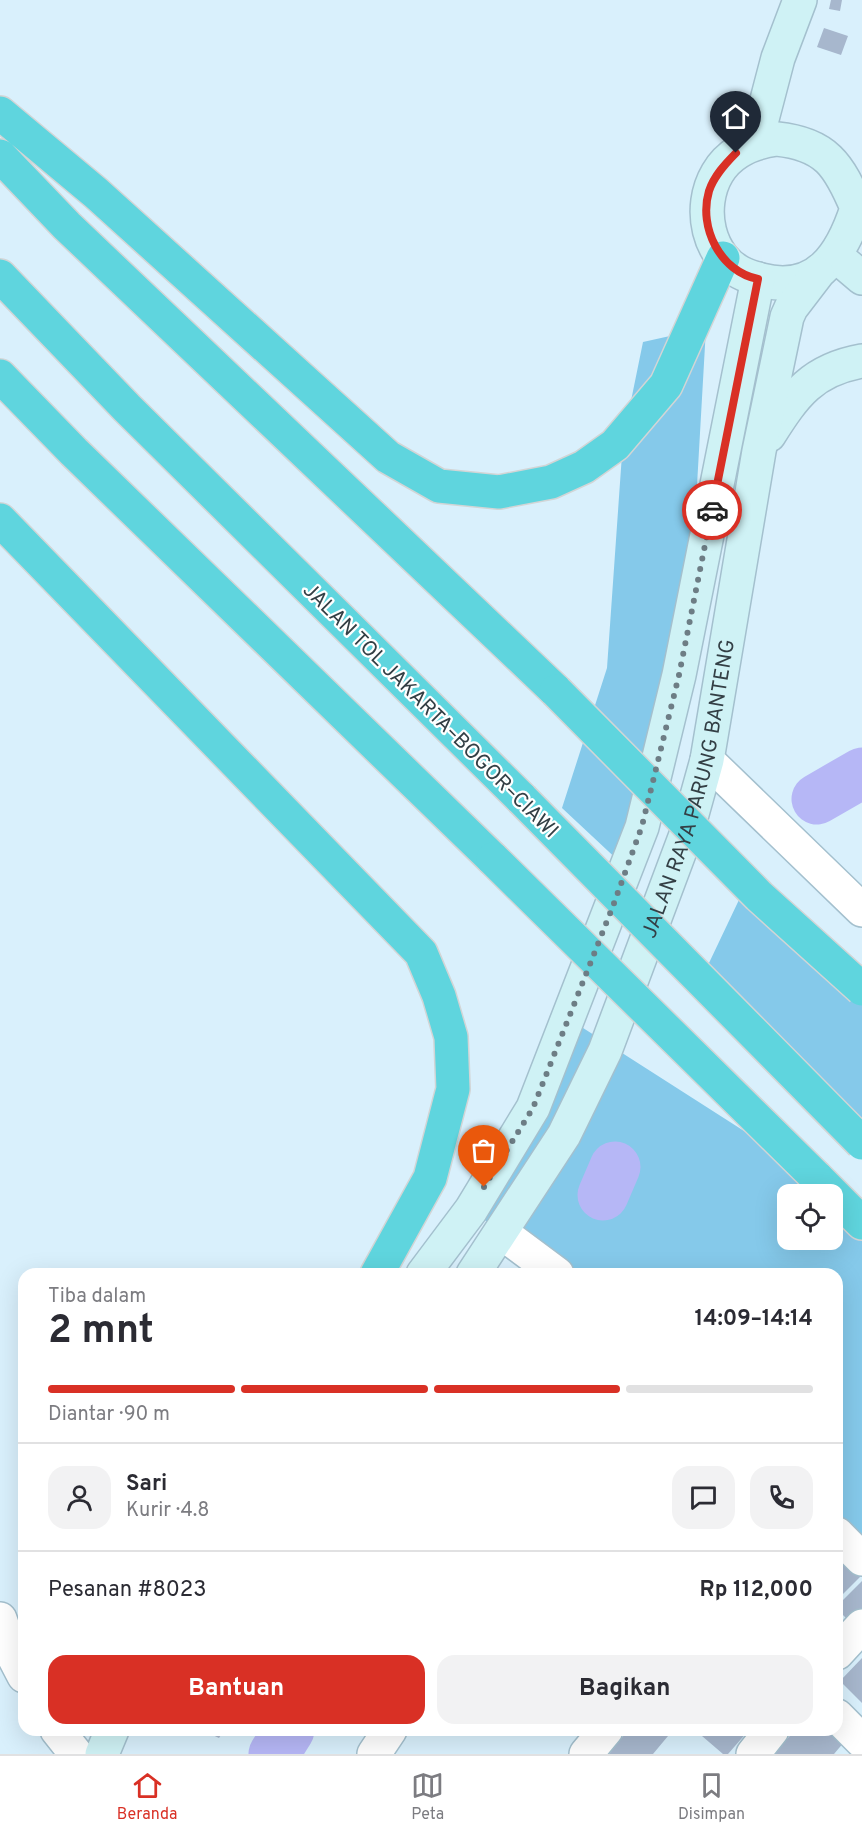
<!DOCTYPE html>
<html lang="id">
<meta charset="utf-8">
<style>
:root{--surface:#fff;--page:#f2f2f3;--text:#2b2b33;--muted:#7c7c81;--line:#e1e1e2;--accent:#d93025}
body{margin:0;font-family:Overpass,sans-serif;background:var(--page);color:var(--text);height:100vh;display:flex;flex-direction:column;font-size:22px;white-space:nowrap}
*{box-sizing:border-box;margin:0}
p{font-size:20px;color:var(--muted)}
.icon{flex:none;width:33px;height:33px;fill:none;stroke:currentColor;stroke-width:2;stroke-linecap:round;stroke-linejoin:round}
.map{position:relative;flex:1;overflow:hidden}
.details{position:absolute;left:18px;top:1268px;width:825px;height:468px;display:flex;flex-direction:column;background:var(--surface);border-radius:18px;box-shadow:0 6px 24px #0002}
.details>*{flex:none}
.tools{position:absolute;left:777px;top:1184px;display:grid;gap:12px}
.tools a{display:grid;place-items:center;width:66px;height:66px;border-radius:12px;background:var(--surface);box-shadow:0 6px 24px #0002;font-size:30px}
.pin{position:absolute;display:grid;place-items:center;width:51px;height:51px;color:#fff;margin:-62px -26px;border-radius:50% 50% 50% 0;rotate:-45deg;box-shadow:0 0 6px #0007}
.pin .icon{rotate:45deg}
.courier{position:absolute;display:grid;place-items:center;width:60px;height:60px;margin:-30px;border:4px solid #d93025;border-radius:50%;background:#fff;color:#222;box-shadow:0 2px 8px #0007}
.overview em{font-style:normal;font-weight:700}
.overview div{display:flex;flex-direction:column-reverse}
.overview{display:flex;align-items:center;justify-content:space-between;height:102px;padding:0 30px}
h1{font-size:39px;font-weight:700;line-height:45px}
.bar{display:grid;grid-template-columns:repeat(4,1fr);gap:9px 6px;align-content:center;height:72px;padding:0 30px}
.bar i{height:8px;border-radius:4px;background:var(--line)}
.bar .selected{background:var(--accent)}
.bar p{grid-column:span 4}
.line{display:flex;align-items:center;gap:15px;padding:0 30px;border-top:2px solid var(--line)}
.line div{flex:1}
.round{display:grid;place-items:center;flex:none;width:63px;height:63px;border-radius:18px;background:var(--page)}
.button{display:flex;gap:12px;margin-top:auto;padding:12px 30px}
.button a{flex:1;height:69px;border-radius:18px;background:var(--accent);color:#fff;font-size:24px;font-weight:700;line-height:69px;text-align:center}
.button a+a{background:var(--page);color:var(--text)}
.menu{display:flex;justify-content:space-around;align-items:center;height:84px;border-top:2px solid var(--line);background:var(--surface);font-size:16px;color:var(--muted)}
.menu a{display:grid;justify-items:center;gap:3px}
.menu .selected{color:var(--accent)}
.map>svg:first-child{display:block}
.green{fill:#85c9ea;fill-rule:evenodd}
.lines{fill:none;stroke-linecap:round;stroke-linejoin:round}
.river{stroke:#b6b7f6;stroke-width:51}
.building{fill:#a7b7cd}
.street-casing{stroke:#a4c0ce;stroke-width:36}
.secondary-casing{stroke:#a4c0ce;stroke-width:36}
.highway-casing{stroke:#d2d5d6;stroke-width:36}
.street{stroke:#fff;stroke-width:33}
.secondary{stroke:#cff2f5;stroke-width:33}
.highway{stroke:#5fd5de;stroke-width:33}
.highway-bridge-casing{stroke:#d2d5d6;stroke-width:36;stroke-linecap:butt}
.highway-bridge{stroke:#5fd5de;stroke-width:33}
.done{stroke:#6d7d85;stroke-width:6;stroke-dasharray:0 10.8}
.route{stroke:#d93025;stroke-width:8}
.labels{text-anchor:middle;stroke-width:4.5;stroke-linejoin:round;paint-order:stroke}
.street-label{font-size:21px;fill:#333f45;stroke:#fff}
</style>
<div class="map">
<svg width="862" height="1754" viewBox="0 0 862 1754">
<rect width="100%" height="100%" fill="#d9f0fc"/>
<path class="green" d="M706,328L684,713L623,865L562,808L607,668L623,440L643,342Z
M747,883L862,990V1145L699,984Z
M569,1019L816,1177L862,1223V1559L837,1534V1274L557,1273L471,1210ZM788,1194H832V1239H788Z"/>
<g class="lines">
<path class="river" d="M817,799L862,773
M603,1195L615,1167
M274,1754L289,1730"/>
</g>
<path class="building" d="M831,0H842L840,11L829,9Z
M824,28L848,36L841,55L817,47Z
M837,1545L862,1569V1575L837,1600Z
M862,1581V1614L852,1624L837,1609V1606Z
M837,1615L853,1630L837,1645Z
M862,1658V1703L840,1681Z
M202,1730H224L219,1738Z
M628,1730H673L653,1754H609Z
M695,1730H749L728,1754H723Z
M795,1730H837L850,1735L834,1754H774Z"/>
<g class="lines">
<g class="street-casing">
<path id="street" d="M707,760L862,910
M502,1233L557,1274
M837,1534L862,1559
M0,1619L12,1653L24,1676
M837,1653L862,1626
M837,1716L862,1741
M57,1730L76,1754
M374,1754L390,1730
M586,1754L606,1730
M753,1754L772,1730"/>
</g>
<g class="secondary-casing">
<g id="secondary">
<path d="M777,139C826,144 839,165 857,208C842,254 817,295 761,280C746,276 733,271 722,257C698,226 703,174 738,152C750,144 762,141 777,139Z"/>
<path d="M756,142L778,58L800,0"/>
<path d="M836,256L862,278"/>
<path d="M769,435C795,394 812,370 862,361"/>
<path d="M423,1274L471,1210L533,1108L642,827L679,675L758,279"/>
<path id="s1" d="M473,1274L564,1135L605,1051L687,832L707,760L759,451L787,317L791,308L817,274"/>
<path d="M102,1754L112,1730"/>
</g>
</g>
<g class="highway-casing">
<path id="highway" d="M0,113L96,193L388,457L439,486L499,492L551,482L584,467L615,445L666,385L723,258
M0,156L67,226L556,691
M0,276L127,408L522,799
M0,376L74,452L493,859
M0,520L421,953L439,996L451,1037L453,1089L430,1178L377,1274
M816,1177L862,1223"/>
</g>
<use href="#street" class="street"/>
<use href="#secondary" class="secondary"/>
<use href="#highway" class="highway"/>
<g class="highway-bridge-casing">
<path id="highway-bridge" d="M556,691L759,896L862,989
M522,799L862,1143
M493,859L816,1177"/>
</g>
<use href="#highway-bridge" class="highway-bridge"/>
</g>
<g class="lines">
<path class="done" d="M484,1187L533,1108L613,906L642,826L679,675L712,510"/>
<path class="route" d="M712,510L758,279C721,272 698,228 709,191C714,176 725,164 736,153"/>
</g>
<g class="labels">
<g class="street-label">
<text transform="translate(431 710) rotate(45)" y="7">JALAN TOL JAKARTA–BOGOR–CIAWI</text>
<text dy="7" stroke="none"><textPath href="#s1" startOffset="536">JALAN RAYA PARUNG BANTENG</textPath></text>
</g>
</g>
</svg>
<div class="tools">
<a><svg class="icon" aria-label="locate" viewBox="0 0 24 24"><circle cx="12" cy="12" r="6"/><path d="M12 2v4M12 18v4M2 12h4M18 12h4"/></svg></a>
</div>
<div class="pin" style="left:484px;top:1187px;background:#ea580c"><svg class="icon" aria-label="bag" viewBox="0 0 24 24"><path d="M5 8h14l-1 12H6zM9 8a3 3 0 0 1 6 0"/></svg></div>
<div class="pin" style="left:736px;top:153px;background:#1f2937"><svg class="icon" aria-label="home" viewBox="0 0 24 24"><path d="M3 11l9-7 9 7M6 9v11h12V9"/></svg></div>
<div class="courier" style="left:712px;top:510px"><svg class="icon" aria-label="car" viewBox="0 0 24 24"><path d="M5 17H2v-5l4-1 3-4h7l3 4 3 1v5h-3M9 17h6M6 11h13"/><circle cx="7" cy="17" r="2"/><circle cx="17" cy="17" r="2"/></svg></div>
<section class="details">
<div class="overview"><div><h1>2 mnt</h1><p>Tiba dalam</p></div><em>14:09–14:14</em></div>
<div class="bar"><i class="selected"></i><i class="selected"></i><i class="selected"></i><i></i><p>Diantar · 90 m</p></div>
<div class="line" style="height:108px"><a class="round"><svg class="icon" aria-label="person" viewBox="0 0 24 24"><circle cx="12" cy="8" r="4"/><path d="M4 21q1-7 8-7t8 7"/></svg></a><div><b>Sari</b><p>Kurir · 4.8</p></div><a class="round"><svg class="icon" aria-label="chat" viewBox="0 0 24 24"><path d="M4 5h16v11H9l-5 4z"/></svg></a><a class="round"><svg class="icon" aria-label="phone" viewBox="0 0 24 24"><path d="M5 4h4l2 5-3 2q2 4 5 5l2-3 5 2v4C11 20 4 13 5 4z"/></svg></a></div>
<div class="line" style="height:78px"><div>Pesanan #8023</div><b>Rp 112,000</b></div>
<div class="button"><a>Bantuan</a><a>Bagikan</a></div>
</section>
</div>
<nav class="menu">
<a class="selected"><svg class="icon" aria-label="home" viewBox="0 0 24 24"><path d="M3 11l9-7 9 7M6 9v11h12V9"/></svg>Beranda</a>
<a><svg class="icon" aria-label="map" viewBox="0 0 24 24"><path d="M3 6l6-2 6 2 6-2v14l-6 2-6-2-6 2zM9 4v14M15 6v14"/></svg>Peta</a>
<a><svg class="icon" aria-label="saved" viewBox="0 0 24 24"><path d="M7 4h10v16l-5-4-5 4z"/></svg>Disimpan</a>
</nav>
